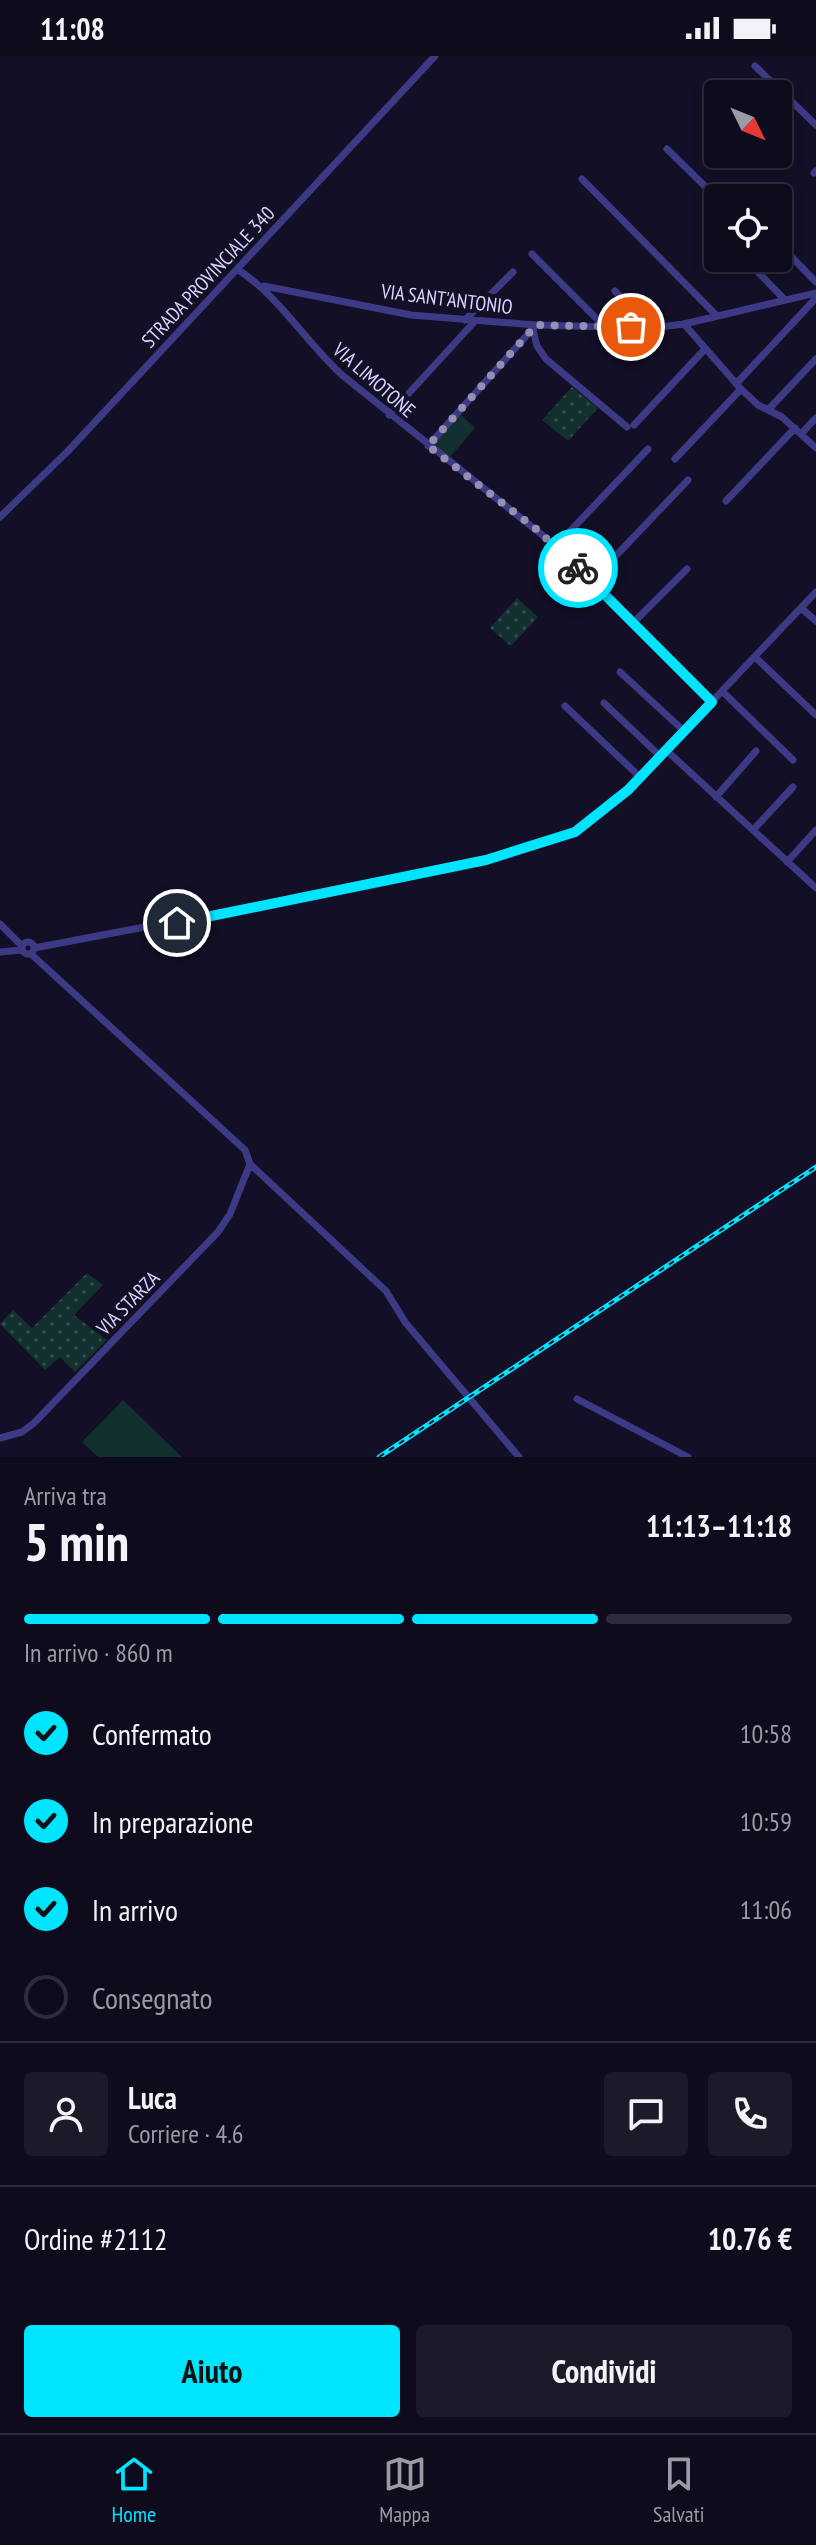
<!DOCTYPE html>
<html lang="it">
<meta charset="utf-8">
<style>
:root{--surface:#0e0b1c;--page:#1c1929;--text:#f1f3f6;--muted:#9b9ba3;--line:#2e2b3b;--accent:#00e5ff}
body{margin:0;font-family:"PT Sans Narrow",sans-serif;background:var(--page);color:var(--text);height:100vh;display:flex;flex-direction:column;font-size:30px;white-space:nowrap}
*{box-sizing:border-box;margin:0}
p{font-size:26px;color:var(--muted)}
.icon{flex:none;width:44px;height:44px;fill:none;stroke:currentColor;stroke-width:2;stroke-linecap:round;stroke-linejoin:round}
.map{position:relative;height:1401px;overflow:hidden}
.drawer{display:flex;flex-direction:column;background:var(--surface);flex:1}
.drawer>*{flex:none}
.needle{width:52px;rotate:133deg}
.fabs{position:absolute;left:704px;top:24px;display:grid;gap:16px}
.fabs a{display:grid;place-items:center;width:88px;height:88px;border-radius:8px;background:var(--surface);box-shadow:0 4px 12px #0003,0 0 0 2px var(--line);font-size:40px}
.pin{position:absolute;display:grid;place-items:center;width:68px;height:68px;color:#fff;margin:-34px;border:4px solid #fff;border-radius:50%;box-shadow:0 2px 8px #0007}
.courier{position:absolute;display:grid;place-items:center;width:80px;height:80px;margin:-40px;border:6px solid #00e5ff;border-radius:50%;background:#fff;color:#222;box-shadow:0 2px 10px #0007}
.summary em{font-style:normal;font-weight:700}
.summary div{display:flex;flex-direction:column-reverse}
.summary{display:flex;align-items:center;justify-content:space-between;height:136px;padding:0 24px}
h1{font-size:52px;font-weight:700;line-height:60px}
.bar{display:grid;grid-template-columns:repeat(4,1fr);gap:12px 8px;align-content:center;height:96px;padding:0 24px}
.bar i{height:10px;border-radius:6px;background:var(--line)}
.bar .on{background:var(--accent)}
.bar p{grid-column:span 4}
.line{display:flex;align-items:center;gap:20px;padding:0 24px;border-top:2px solid var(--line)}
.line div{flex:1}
.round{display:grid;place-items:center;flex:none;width:84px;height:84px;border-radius:8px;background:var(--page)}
ol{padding:0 24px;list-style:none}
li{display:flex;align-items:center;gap:24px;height:88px}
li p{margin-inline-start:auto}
li .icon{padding:8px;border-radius:50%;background:var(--accent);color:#111;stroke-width:4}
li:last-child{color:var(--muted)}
li i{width:44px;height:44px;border:4px solid var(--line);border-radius:50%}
.button{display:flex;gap:16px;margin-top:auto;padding:16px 24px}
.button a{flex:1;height:92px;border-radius:8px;background:var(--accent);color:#111;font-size:32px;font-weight:700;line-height:92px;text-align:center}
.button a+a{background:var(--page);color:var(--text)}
.status{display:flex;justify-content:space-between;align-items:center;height:56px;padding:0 40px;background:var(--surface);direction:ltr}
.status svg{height:22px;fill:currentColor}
.tabs{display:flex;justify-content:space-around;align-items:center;height:112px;border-top:2px solid var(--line);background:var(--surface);font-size:22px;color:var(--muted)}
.tabs a{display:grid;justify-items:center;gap:4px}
.tabs .on{color:var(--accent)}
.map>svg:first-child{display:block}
.green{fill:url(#green-dots)}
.pitch{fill:#12302f}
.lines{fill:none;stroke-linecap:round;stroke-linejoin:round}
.minor{stroke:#3d3a85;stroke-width:7}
.rail-casing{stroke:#00e5ff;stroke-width:5}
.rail{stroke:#130f26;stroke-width:2;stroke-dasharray:6;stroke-linecap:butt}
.done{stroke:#948fb3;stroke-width:8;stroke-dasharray:0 14.4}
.route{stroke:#00e5ff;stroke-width:10}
.labels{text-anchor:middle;stroke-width:8;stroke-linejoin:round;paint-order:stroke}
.street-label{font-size:20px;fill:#d9d4ff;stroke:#130f26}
</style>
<div class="status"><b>11:08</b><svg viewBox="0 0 49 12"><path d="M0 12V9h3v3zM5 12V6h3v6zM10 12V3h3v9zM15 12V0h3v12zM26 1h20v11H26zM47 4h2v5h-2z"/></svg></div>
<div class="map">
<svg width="816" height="1401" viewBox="0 0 816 1401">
<defs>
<pattern id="green-dots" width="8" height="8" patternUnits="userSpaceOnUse" patternTransform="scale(2)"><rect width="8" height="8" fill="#12302f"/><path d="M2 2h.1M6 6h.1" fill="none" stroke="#344d4e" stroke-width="1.8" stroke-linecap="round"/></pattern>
</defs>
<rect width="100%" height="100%" fill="#130f26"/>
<path class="green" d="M572,331L598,352L568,385L542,364Z
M517,542L538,561L511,590L490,572Z
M87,1217L103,1229L74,1259L107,1284L75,1316L60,1301L45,1314L0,1268L13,1254L32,1272Z"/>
<path class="pitch" d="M460,358L475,372L449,402L433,388Z
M123,1344L182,1401H98L82,1386Z"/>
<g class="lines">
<path class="minor" d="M755,10L816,69
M667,93L718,143
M814,117L816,115
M582,123L717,260
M779,188L816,226
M532,198L604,270
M762,202L754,212L785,244
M237,213C279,240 305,285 342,319L556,490L712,646
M264,230L411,259L536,269L652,272L684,268L816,237
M615,235L652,272
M465,264L513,216
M684,268L741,333L758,349L782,361L816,392
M533,274L537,290L546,303L627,371
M736,328L816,242
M768,354L816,303
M389,359L475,265
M634,369L705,293
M801,378L816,362
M428,390L536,269
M675,403L741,333
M726,445L795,372
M0,461L68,395L435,0
M556,490L648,393
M591,526L688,424
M801,552L816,565
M632,568L687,513
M755,601L816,659
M620,616L684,675
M722,635L793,704
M604,647L660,700
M565,650L640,721
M666,694L816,832
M716,741L756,695
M753,774L793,731
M787,806L816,774
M0,868L22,890
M22 892a6 6 0 1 1 12 0a6 6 0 1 1-12 0Z
M34,892L403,822L486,804L575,776L628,734L816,536
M0,896L22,894
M31,898L245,1094L250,1108L386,1235L405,1266L519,1401
M577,1343L688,1401
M0,1382L22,1376L34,1367L218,1176L230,1158L250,1108"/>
<g class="rail-casing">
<path id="rail" d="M379,1401L816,1111"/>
</g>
<use href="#rail" class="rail"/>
</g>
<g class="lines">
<path class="done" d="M578,512L535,472L428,390L536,269L631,271"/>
<path class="route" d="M177,867L486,804L575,776L628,734L712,646L578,512"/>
</g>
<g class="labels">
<g class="street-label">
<text transform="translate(208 221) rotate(-47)" y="7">STRADA PROVINCIALE 340</text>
<text transform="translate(447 243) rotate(7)" y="7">VIA SANT'ANTONIO</text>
<text transform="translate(374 324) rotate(41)" y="7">VIA LIMOTONE</text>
<text transform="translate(128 1247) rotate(-46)" y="7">VIA STARZA</text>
</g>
</g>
</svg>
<div class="fabs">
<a><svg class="needle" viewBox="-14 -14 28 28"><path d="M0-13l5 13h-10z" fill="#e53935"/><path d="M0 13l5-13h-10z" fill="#9b9ba3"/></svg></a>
<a><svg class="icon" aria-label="locate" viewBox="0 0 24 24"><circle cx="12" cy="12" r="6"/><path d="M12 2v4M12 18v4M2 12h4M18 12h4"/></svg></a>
</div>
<div class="pin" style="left:631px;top:271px;background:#ea580c"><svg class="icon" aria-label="bag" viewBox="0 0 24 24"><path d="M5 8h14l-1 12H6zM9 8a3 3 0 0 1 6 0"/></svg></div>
<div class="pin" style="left:177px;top:867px;background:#1f2937"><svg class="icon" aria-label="home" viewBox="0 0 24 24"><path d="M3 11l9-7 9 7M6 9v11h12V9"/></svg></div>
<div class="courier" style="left:578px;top:512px"><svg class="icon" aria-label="bike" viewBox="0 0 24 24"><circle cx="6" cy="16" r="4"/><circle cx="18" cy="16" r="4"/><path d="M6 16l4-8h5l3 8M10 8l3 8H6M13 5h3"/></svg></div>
</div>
<section class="drawer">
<div class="summary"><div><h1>5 min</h1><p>Arriva tra</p></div><em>11:13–11:18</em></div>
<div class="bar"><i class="on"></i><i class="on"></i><i class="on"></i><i></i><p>In arrivo · 860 m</p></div>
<ol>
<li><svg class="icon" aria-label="check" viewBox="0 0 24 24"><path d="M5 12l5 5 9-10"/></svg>Confermato<p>10:58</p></li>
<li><svg class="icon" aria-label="check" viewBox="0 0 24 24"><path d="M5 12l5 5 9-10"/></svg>In preparazione<p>10:59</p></li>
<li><svg class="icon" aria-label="check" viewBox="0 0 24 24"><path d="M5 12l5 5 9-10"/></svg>In arrivo<p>11:06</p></li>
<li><i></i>Consegnato</li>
</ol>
<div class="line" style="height:144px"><a class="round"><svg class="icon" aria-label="person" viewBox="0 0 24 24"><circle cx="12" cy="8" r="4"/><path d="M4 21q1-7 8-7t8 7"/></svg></a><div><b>Luca</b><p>Corriere · 4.6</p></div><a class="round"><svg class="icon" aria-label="chat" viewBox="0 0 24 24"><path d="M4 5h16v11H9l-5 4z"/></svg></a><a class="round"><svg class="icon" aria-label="phone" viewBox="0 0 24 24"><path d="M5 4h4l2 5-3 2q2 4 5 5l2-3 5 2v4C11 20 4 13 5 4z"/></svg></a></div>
<div class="line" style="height:104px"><div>Ordine #2112</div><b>10.76 €</b></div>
<div class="button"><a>Aiuto</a><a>Condividi</a></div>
</section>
<nav class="tabs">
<a class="on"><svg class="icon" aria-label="home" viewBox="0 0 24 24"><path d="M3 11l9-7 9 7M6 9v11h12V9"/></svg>Home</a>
<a><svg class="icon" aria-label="map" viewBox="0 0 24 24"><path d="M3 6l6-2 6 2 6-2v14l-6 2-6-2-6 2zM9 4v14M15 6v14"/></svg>Mappa</a>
<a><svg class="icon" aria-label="saved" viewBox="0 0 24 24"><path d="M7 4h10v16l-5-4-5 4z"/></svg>Salvati</a>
</nav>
